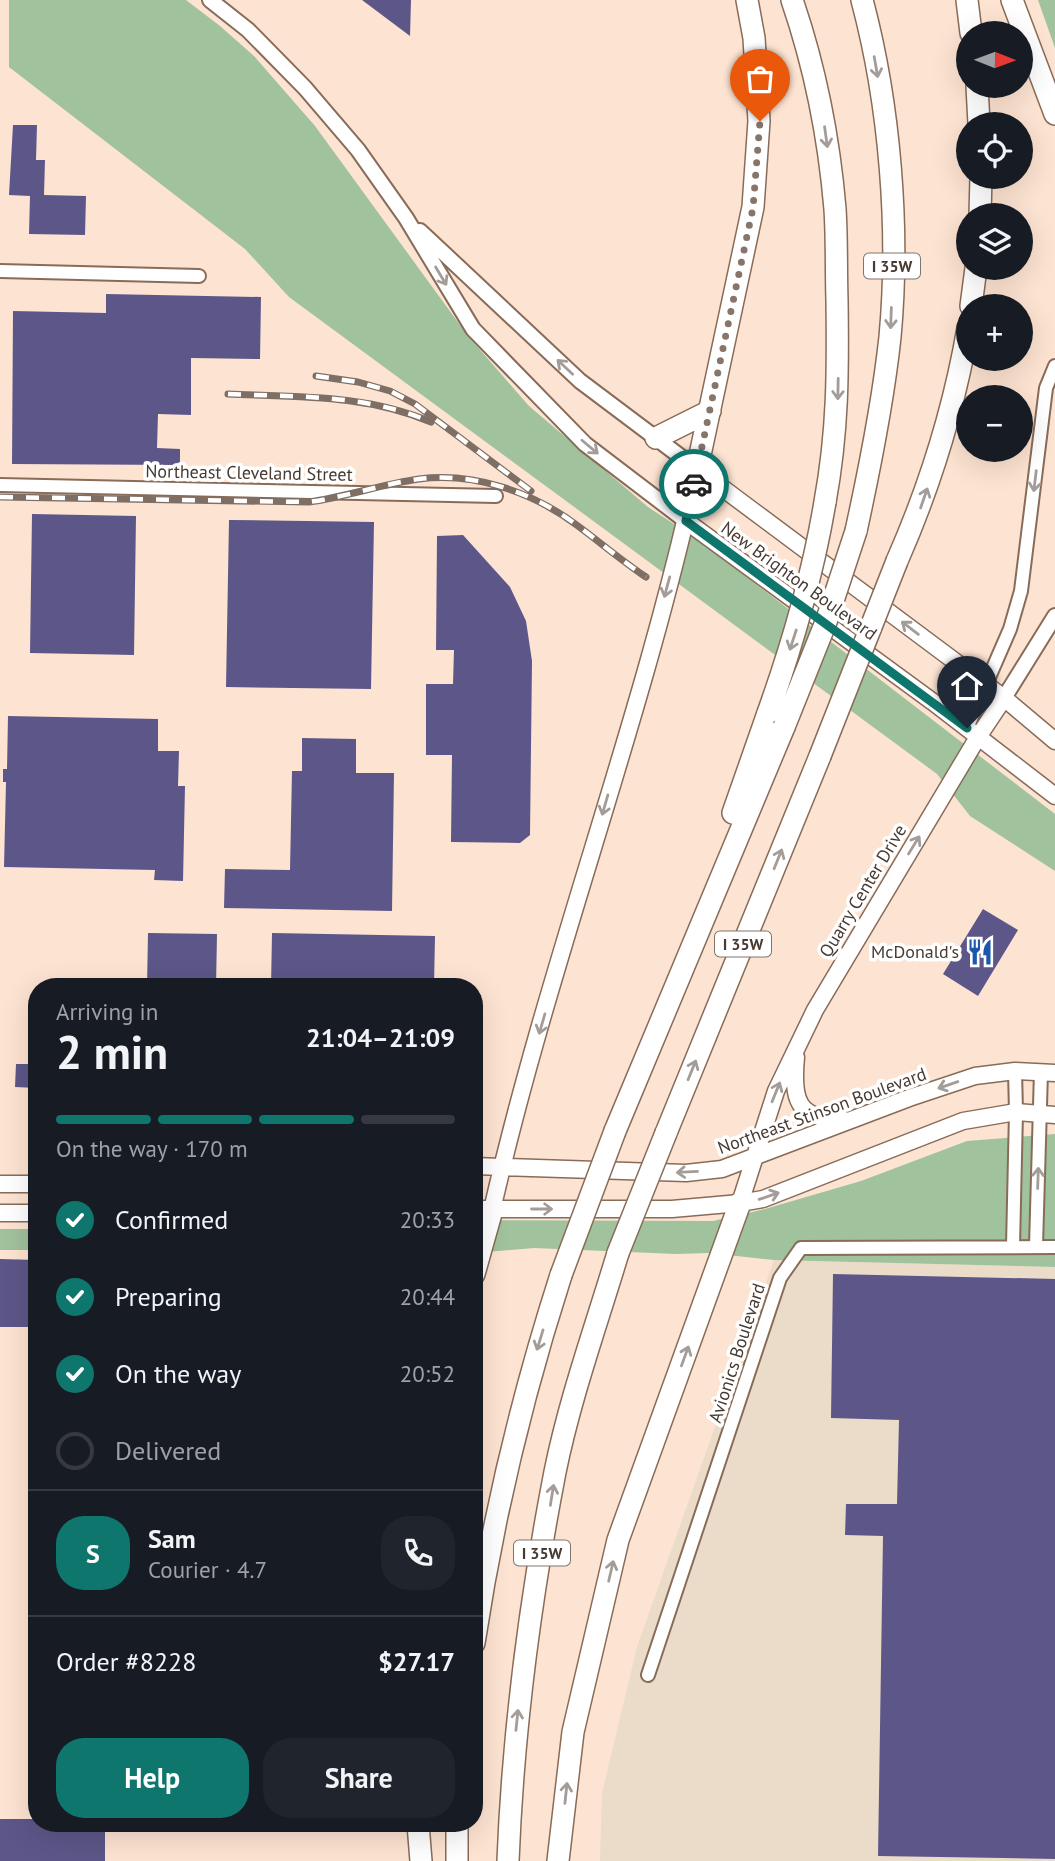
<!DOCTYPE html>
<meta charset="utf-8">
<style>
:root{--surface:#171b24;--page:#20242c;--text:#f1f3f6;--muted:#9ea1a6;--line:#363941;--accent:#0f766e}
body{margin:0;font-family:"PT Sans",sans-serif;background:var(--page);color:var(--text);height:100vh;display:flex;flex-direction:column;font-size:26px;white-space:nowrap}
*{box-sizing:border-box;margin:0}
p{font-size:23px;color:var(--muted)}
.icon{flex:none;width:38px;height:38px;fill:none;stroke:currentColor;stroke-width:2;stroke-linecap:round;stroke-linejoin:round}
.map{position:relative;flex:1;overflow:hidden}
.details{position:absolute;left:28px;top:978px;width:455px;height:854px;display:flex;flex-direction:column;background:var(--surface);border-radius:28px;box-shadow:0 7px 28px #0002}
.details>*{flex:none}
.needle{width:46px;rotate:91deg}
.buttons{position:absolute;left:956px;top:21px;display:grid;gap:14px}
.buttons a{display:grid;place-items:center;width:77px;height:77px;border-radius:50%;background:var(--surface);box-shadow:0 7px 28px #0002;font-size:35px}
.pin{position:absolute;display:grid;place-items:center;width:60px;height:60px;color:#fff;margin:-72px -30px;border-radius:50% 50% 50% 0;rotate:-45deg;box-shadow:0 0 7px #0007}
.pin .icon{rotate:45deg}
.courier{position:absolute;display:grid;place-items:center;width:70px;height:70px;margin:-35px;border:5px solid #0f766e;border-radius:50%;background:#fff;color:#222;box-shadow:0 2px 9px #0007}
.headline em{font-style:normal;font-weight:600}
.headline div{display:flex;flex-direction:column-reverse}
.headline{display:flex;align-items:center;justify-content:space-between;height:119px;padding:0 28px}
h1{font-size:46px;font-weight:600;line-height:52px}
.bar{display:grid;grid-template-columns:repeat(4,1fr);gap:10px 7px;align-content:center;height:84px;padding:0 28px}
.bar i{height:9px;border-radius:5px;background:var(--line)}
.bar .active{background:var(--accent)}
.bar p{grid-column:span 4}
.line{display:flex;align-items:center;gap:18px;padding:0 28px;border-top:2px solid var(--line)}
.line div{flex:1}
.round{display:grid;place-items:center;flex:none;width:74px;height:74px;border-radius:28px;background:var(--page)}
ol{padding:0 28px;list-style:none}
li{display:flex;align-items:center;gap:21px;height:77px}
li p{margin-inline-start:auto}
li .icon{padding:7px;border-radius:50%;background:var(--accent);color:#fff;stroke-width:4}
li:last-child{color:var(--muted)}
li i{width:38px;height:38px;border:4px solid var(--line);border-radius:50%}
.cta{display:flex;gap:14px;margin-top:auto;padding:14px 28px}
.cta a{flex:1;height:80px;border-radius:28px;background:var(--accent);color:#fff;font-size:28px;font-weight:600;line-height:80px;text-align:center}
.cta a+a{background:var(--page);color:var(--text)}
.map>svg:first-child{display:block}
.industrial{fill:#eadcc9}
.green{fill:#a0c29c}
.building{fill:#5d5789}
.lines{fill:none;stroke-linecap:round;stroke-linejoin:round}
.minor-casing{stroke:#886b58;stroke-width:16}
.tertiary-casing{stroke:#886b58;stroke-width:18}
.secondary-casing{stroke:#886b58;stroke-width:19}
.motorway-casing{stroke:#886b58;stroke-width:24}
.minor{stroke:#fff;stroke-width:12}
.tertiary{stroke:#fff;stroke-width:14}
.secondary{stroke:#fff;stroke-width:16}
.motorway{stroke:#fff;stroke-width:21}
.rail-casing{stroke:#7f6e63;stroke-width:7}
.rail{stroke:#fff;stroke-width:4.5;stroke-dasharray:13;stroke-linecap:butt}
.motorway-bridge-casing{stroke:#886b58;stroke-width:24;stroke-linecap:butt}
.motorway-bridge{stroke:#fff;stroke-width:21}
.oneway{stroke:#a39c98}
.done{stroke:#87756a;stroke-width:7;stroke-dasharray:0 12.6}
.route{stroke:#0f766e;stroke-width:9}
.labels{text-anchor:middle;stroke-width:7;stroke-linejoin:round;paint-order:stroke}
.shield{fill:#fff;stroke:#7e7570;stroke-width:2}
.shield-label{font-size:16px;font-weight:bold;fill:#473a32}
.street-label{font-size:18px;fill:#473a32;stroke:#fff}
.poi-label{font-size:18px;fill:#473a32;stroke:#fff;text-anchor:end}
</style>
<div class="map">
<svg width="1055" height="1861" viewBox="0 0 1055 1861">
<rect width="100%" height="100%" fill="#fde3d1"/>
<path class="industrial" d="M774,1260L1055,1267V1861H600L602,1793L637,1647Z"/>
<path class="green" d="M9,0H186L220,26L254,56L315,126L468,336L529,406L648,507L701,542L1055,814V871L970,816L937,774L289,297L245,249L9,67Z
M1038,0H1055V48Z
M1055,1134V1267L774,1260L709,1253L676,1254L534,1248L474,1253V1220L713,1221L765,1209L861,1181L967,1141Z
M0,1229H37V1250H0Z"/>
<path class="building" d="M362,0H411L410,36Z
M13,125H37L36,160H45L44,195L86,196L85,235L29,234L30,196L9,195Z
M106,294L261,297L260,359L191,358V415L158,414L157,448L180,449V465L12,464L13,311L106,313Z
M32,514L136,516L134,655L30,653Z
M229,520L374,522L371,689L226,687Z
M463,535L510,587L526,621L532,661L530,835L520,843L451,842L452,755H426V684H453L454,650H436L437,536Z
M8,716L158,719V751H179L178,786H185L183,881L154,880L155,870L4,867L6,782H3V769H7Z
M302,738L356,739V773H394L392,911L224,908L225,869L290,870L292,771H302Z
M983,909L1018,930L978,996L943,974Z
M148,933L217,934L216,987H147Z
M272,933L435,936L434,987H271Z
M16,1064H37V1088L15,1087Z
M0,1259L37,1260V1327H0Z
M833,1274L1055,1279V1859L878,1856L883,1536L845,1535L846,1504H897L899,1420L831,1418Z
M0,1819H37V1824L105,1826V1861H0Z"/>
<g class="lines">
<g class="minor-casing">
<path id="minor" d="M0,271L199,276
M0,485L496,496
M967,728L1010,629L1021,591L1046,388L1055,366
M1013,1246L1016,1112L1015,1071
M1036,1246L1041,1071
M648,1675L780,1278L801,1248L1055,1247"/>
</g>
<g class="tertiary-casing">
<path id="tertiary" d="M210,0L248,30L305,88L358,150L406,218L473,329L585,444L686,521
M420,231L580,381L697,469
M1004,698L1055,616"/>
</g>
<g class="secondary-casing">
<path id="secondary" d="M686,521L933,702L1055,796
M796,1057C792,1099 796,1120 844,1120
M474,1166L686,1173L722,1169L909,1098L975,1076L1015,1071L1055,1073
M0,1184H37
M740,1203L776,1091L815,1010L978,737L1004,698
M474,1209H672L740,1203L763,1199L963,1121L1016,1112L1055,1115
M492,1210C549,960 643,719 697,469L1004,698L1055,741
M0,1213H37"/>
</g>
<g class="motorway-casing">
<path id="motorway" d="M792,0C815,67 829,138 835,209C837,239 836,270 837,300C838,371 838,431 825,502
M967,0L971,33
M1012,0L1055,114
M977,86L979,124
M980,215L981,177
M971,306L976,268
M656,438L710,411
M697,469L753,207L759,121L754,38L747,0
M856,531C870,467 883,403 890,337C900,229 890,105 862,0
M897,561C930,486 954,409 968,328
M733,813L768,713
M615,1131L784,727
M666,1133L820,756
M474,1274L492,1210
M474,1643C493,1517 522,1396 561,1275
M418,1824L421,1861
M457,1861V1824
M508,1861C513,1731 530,1601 555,1472C570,1398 596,1326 618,1253
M558,1861L573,1732L618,1540L740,1203"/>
</g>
<use href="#minor" class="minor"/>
<use href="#tertiary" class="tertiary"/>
<use href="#secondary" class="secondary"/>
<use href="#motorway" class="motorway"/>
<g class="rail-casing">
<path id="rail" d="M316,376L358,382L390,391L415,404L531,491
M228,394C297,397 366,394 431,422
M0,497L309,502C346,497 382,484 419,479C475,472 533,492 578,526C601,543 622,561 646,577"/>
</g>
<use href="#rail" class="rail"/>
<g class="motorway-bridge-casing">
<path id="motorway-bridge" d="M768,713C793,643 813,574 825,502
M784,727L826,622L856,531
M820,756L897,561
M618,1253L666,1133
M561,1275L615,1131"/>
</g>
<use href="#motorway-bridge" class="motorway-bridge"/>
</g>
<defs><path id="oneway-shaft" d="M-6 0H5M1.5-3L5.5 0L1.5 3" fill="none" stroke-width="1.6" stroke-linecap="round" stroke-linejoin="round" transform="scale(1.75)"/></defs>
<g class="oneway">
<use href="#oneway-shaft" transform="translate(876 67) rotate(80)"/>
<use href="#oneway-shaft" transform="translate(826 137) rotate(82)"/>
<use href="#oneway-shaft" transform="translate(441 276) rotate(59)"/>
<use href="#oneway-shaft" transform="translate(891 318) rotate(92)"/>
<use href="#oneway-shaft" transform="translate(565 367) rotate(-137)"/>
<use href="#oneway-shaft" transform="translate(838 389) rotate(91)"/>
<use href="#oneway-shaft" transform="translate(590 447) rotate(40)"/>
<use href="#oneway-shaft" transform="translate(1035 481) rotate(97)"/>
<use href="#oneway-shaft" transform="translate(924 498) rotate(-71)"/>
<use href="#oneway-shaft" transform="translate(667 587) rotate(105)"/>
<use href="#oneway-shaft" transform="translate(910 628) rotate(-143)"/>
<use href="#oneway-shaft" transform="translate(793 640) rotate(108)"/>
<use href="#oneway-shaft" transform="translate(605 805) rotate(106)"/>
<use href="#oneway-shaft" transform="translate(914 845) rotate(-58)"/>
<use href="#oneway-shaft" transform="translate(778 859) rotate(-68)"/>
<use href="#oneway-shaft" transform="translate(542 1024) rotate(106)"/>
<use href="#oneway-shaft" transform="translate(692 1070) rotate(-68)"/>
<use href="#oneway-shaft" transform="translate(948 1085) rotate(161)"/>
<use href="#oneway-shaft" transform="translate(776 1092) rotate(-68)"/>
<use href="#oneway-shaft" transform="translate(687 1172) rotate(177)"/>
<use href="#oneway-shaft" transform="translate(1038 1178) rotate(-88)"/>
<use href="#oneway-shaft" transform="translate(769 1196) rotate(-19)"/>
<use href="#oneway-shaft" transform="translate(542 1209)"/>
<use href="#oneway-shaft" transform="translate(540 1340) rotate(107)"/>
<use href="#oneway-shaft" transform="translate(685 1356) rotate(-70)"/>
<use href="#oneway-shaft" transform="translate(552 1495) rotate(-81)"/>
<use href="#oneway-shaft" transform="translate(611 1571) rotate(-77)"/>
<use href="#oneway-shaft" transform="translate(517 1720) rotate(-84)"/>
<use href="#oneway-shaft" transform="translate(566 1793) rotate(-84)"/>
</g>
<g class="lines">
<path class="done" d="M694,484L753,208L760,121"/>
<path class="route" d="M694,484L686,521L967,728"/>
</g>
<defs>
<g id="restaurant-bare" transform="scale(2.1)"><path d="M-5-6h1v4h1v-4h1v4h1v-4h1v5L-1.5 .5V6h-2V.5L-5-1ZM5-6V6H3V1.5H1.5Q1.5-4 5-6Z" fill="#1b58a9" stroke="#fff" stroke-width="2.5" paint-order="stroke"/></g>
</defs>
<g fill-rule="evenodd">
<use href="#restaurant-bare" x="980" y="952"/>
</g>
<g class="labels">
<g class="shield">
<rect x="864" y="253.5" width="56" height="25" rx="5"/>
<rect x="715" y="931.5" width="56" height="25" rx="5"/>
<rect x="514" y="1540.5" width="56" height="25" rx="5"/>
</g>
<g class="shield-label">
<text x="892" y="272">I 35W</text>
<text x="743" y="950">I 35W</text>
<text x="542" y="1559">I 35W</text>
</g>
<g class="street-label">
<text transform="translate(249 473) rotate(1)" y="6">Northeast Cleveland Street</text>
<text transform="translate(799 581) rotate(36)" y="6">New Brighton Boulevard</text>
<text transform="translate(863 891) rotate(-59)" y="6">Quarry Center Drive</text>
<text transform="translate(822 1111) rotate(-20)" y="6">Northeast Stinson Boulevard</text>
<text transform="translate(737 1353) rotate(-72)" y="6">Avionics Boulevard</text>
</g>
<g class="poi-label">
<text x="959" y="958">McDonald's</text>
</g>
</g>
</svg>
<div class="buttons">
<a><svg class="needle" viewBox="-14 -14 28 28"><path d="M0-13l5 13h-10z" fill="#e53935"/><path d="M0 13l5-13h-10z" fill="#9ea1a6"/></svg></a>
<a><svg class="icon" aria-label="locate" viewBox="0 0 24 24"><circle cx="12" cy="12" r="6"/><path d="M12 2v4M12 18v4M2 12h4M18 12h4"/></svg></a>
<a><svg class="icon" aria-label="layers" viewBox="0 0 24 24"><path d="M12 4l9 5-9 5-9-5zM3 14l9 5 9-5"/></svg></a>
<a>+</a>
<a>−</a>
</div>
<div class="pin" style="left:760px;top:121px;background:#ea580c"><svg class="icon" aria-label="bag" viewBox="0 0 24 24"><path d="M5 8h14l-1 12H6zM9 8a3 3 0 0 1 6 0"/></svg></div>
<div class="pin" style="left:967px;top:728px;background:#1f2937"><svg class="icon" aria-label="home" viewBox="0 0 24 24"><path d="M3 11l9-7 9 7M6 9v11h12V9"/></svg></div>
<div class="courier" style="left:694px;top:484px"><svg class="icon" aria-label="car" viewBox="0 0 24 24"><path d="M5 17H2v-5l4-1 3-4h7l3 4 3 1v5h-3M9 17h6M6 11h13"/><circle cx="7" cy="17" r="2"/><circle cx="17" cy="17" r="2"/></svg></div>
<section class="details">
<div class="headline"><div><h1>2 min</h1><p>Arriving in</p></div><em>21:04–21:09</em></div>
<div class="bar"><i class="active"></i><i class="active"></i><i class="active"></i><i></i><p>On the way · 170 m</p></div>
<ol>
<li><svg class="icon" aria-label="check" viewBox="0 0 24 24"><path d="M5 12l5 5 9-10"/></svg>Confirmed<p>20:33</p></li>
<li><svg class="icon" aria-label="check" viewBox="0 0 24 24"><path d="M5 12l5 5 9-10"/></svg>Preparing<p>20:44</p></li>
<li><svg class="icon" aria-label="check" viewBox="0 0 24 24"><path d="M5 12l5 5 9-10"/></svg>On the way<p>20:52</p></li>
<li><i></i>Delivered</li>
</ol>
<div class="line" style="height:126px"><b class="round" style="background:var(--accent);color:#fff">S</b><div><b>Sam</b><p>Courier · 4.7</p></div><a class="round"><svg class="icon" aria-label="phone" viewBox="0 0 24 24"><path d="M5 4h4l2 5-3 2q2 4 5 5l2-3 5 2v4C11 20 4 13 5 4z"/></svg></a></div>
<div class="line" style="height:91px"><div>Order #8228</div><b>$27.17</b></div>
<div class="cta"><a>Help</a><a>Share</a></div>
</section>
</div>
